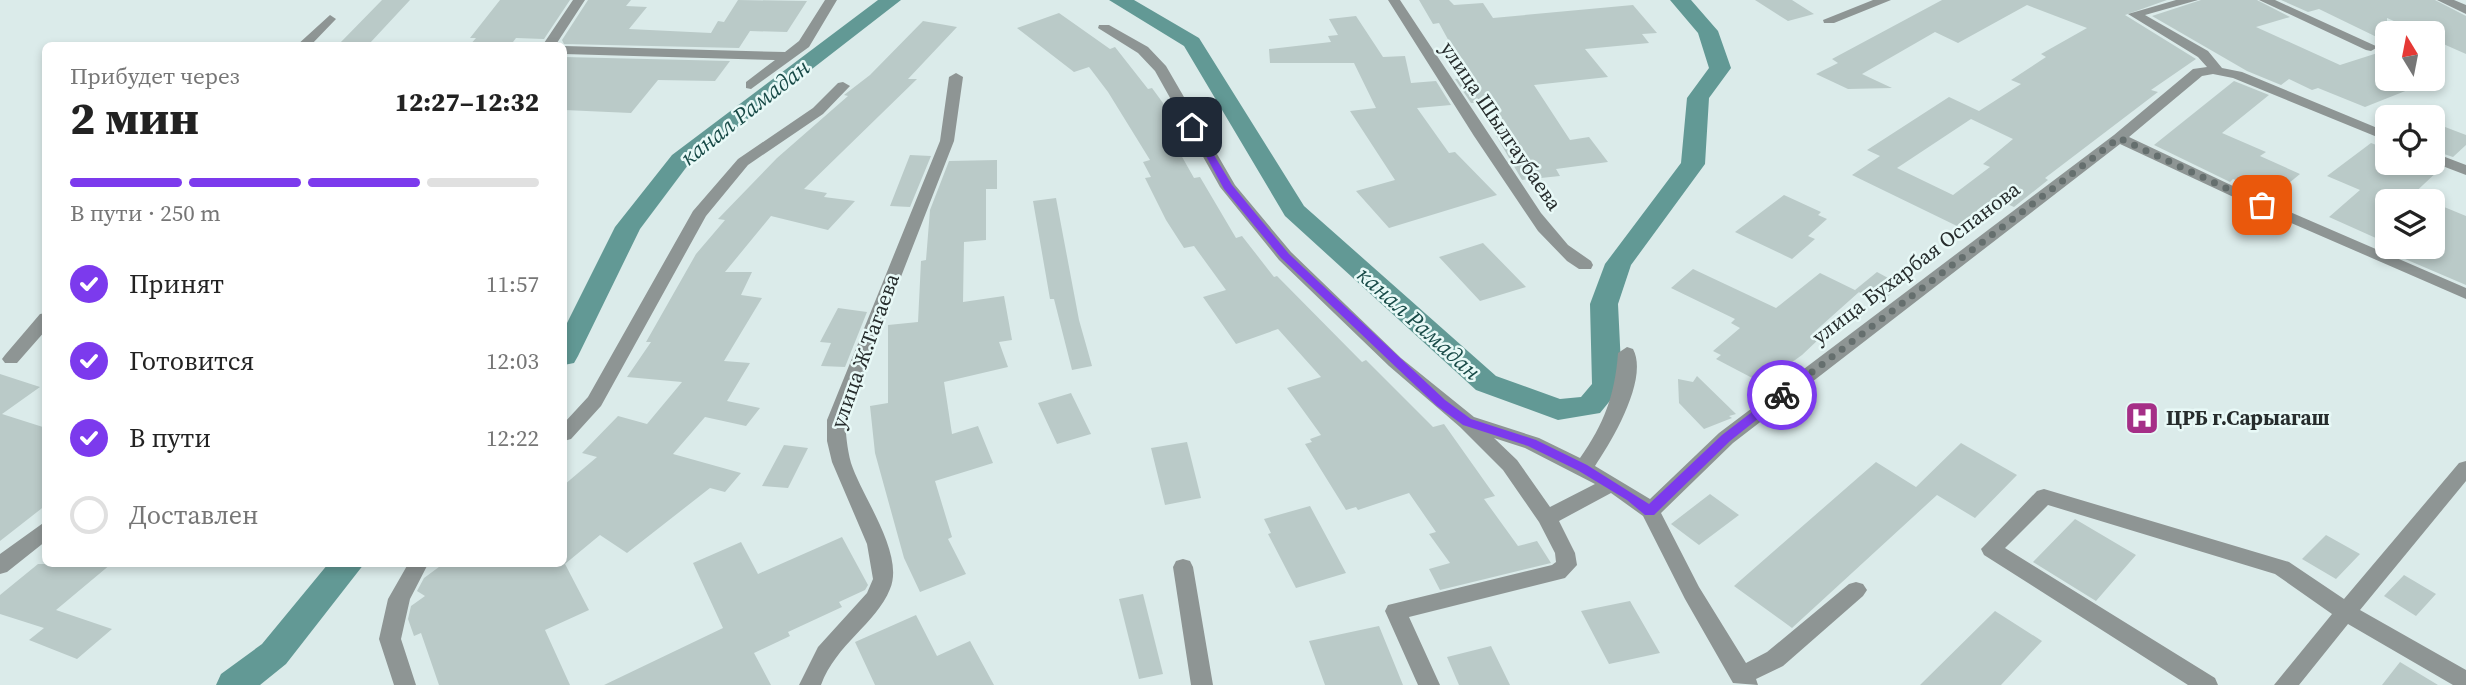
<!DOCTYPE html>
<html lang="ru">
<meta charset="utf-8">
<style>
:root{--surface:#fff;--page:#f2f2f2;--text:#222;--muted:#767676;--line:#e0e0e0;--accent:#7c3aed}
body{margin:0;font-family:"Source Serif 4",serif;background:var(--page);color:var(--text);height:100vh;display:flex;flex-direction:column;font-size:26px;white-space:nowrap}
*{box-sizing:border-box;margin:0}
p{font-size:23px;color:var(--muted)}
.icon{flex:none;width:38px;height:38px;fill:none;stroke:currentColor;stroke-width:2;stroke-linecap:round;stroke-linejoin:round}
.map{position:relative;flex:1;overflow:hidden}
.details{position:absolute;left:42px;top:42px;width:525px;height:525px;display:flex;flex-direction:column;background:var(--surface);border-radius:10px;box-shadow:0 4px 10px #0003}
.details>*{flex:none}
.needle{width:46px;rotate:350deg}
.controls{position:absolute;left:2375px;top:21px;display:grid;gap:14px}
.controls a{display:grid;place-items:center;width:70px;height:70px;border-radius:10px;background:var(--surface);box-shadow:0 4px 10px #0003;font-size:35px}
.pin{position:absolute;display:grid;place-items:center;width:60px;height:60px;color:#fff;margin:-30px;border-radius:14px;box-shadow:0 4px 10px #0006}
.courier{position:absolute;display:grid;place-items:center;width:70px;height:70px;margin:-35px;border:5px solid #7c3aed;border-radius:50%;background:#fff;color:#222;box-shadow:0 2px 9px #0007}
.headline em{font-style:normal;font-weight:800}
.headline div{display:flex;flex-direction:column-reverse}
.headline{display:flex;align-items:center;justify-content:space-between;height:119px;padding:0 28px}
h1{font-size:46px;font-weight:800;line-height:52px}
.bar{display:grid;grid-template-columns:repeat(4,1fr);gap:10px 7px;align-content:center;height:84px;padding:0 28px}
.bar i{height:9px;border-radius:5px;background:var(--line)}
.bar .current{background:var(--accent)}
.bar p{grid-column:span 4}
ol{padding:0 28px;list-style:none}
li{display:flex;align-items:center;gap:21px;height:77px}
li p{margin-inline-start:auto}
li .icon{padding:7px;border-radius:50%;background:var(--accent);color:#fff;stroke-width:4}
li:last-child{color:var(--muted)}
li i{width:38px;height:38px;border:4px solid var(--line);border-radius:50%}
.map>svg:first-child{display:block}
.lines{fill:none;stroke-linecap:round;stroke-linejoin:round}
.canal{fill:#629995;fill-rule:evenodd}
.building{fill:#bacac8;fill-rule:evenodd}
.minor{fill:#8e9594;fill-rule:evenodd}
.route{fill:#7c3aed}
.done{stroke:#656f6e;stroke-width:7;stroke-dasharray:0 12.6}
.labels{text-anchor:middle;stroke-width:5;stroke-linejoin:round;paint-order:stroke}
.street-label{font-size:21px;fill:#262c2c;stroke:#e8f9f7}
.poi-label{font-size:21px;font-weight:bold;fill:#262c2c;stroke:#e8f9f7;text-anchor:start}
.water-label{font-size:23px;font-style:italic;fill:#184a47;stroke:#e8f9f7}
</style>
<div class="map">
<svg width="2466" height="685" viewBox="0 0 2466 685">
<rect width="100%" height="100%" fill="#dbebea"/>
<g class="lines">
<path class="canal" d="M878,0H901L688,165L640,229L578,356L574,363L564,365V329L615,227L672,155Z
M1109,0H1134L1199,38L1304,206L1496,376L1560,399L1581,397L1592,384L1590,304L1605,264L1681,163L1687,98L1709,68L1698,33L1670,0H1691L1718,31L1731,68L1709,98L1705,164L1631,265L1618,304L1622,386L1600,413L1558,420L1476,390L1285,216L1184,46Z
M328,564H364L286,664L260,685H216L221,674L262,644Z"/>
</g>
<path class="building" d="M382,0H410L370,43H340Z
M500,0H570L544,39L516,38L510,46H469L476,38H470Z
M588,0H631L626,6L647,7L629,29L711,33L718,21L724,22L738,0L807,1L787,32L750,31L739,48L564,44L562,40Z
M1419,0H1449L1454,5L1483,3L1493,18L1633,5L1657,33L1642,34L1649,43L1585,49L1608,77L1534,85L1570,140L1589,137L1608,162L1556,169L1560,176L1522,180L1477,103H1471L1455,79L1469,78L1439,23L1433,24Z
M1755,0H1792L1814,14L1788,21Z
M1942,0H2167L2125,15L2196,59L2151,90L2158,92L2045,178L2048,180L2014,207L1994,198L1957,226L1852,175L1880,156L1867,150L1949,97L1979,111L2021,84L2011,80L2046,57L2041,54L2087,28L2027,5L1958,43L1935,32L1862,74L1892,88L1848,89L1816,74L1838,63L1832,59ZM1971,119L2013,139L1983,164L1990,167L1953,195L1897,168Z
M2201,0H2257L2290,17L2256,27L2340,65L2387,50V79L2433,80L2365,107L2318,88L2312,90L2289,79L2281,85L2247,71L2152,16Z
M2281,0H2435L2466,16V54L2432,39V33H2421L2387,18V42L2319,9L2308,12Z
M1059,13L1110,49L1115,47L1148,89L1152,88L1182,129L1168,132L1194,178L1200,177L1236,238L1242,236L1274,277L1277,276L1362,362L1366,360L1433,427L1444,424L1495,496L1484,499L1518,546L1537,541L1551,563L1440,590L1429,569L1450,563L1429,534L1436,532L1409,493L1358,510L1356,507L1346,510L1305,444L1312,442L1310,439L1321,435L1287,388L1321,377L1278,329L1236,344L1203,297L1226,290L1194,246L1184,248L1166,220L1145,178L1151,177L1143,162L1150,160L1108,92L1089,67L1074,72L1017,28Z
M1356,16L1383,57L1405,56L1411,83L1436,81L1451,105L1417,108L1449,153L1455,152L1497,195L1389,228L1356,191L1395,180L1350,111L1376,108L1354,63H1270L1269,49L1331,42L1328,36L1338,35L1329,19Z
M923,21L957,27L908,79H917L804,189L827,193L824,197L855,201L828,230L771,216L725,272H752L741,295L762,298L724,361L750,363L727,401L760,408L746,426L705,417L673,454L741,473L725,492L710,488L627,553L600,535L565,564L589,610L545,630L570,685H439L421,633L414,636L408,619L411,606L425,596L417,591L424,578L443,564H564V485L597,457L582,453L618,416L647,424L682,382L627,377L651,342H646L696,254L725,220L718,219L777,158L848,96L844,95L870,75Z
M564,57L730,61L715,81L658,80L631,113L564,110Z
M2234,81L2269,95L2222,133L2266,152L2260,156L2300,174L2273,196L2233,179L2230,182L2154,145Z
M2432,122L2466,135V145L2453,157L2432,150Z
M2371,143L2387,149V163H2430L2441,168L2406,201H2387V243L2329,217L2360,190L2327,176Z
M910,155L931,156L910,207L890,206Z
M997,160V189H986V240L964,242L963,302L1004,296L1012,340L999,342L1008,367L944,382L952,434L978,426L993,463L935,481L952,537L948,539L966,574L920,592L904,558L875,453L870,406L888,403V325L918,322L921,261L926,260L930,210L949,161Z
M1784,195L1821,212L1818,215L1827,219L1808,236L1815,239L1792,259L1735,232Z
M1056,198L1079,320L1092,366L1072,370L1054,299H1050L1033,201Z
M2432,202L2466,216V285L2377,247H2432Z
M1483,243L1526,287L1480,301L1439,257Z
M1693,269L1776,308L1820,273L1859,292L1812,334L1820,338L1802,355L1777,373L1766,374L1758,381L1716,359L1721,355L1713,351L1740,328L1731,323L1735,319L1671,288Z
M1877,272L1901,285L1880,303L1855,290Z
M838,308L867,312L845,367L821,366L831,343L820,342Z
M0,374L40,387L2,414L46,428V505L0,541Z
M1697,376L1736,414L1729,416L1732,418L1704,429L1679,403L1678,379L1693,382Z
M1071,393L1091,434L1057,444L1038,403Z
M1187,442L1201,498L1165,505L1151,448Z
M1961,443L2017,475L1975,518L1937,495L1792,628L1734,586L1876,462L1916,487Z
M784,445L808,448L788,488L762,486Z
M1710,494L1739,515L1699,545L1671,524Z
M1310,506L1346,573L1296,588L1268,534L1271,533L1264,519Z
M2075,519L2136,555L2096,601L2033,562Z
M2326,535L2360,554L2336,579L2302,559Z
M842,537L868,585L865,590L839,602L842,607L788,632L790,636L754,653L771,685H604L723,628L693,563L741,542L758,574Z
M38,564H111L56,610L112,629L77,659L29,640L44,628L0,614V595Z
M2404,575L2436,594L2416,616L2384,596Z
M1143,594L1163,674L1139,679L1119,599Z
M1630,601L1660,653L1609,664L1581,611Z
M1995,611L2042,641L2001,685H1920Z
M916,615L937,656L970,641L994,685H875L855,642Z
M1379,626L1403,685H1325L1309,641Z
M1491,646L1510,685H1459L1447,657Z
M2400,662L2438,685H2382Z"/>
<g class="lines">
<path class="minor" d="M573,0H585L555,46H542Z
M825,0H837L809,47L751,89L746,88V82L775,60L564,54V46L785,52L799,41Z
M1388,0H1400L1541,213L1568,245L1591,261L1593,265L1591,269H1579L1567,261L1538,231L1474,136Z
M1873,0H1891L1834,23H1824L1823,20Z
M2176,0H2198L2145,15L2208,51L2222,68L2242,72L2387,132V141L2233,78L2213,74L2202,76L2129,137L2267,202L2466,288V299L2257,208L2120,144L1733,443L1661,513L1699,587L1746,663L1767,652L1849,584L1856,582L1863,584L1867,590L1863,596L1783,666L1756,679L1758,685L1733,683L1685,599L1643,516L1611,493L1559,521L1575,553L1577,565L1565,578L1409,617L1440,685H1418L1385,611L1388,605L1552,565L1556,562L1555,553L1539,522L1503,470L1460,427L1389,366L1279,260L1220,187L1155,71L1138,53L1098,28L1099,25H1109L1148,47L1166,66L1235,185L1291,252L1401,358L1474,417L1539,438L1580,458C1604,424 1615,395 1618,353L1627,347L1633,349C1649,379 1612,441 1595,466L1650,499L1719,433L2114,135L2193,69L2207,67L2198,57L2128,14ZM1494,438L1525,448L1595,484L1550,507L1517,460Z
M2259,0H2275L2378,47L2371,51L2366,50Z
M2437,0H2454L2466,5V14Z
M330,15L336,19L310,46H296Z
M956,73L963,77L954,141L845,420C846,435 847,448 851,463C862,497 905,554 890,589C876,624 836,644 821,685H799L818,647L867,593L873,579L867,544L832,462L827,441V420L940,141L949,77Z
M843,82L850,86L823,114L748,165L706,216L601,406L571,439L564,441V423L588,397L693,211L738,159L813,108L838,83Z
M2432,152L2466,165V175L2432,162Z
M46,313V330L17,363H5L2,359L5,355L40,314Z
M2466,461V481L2360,610L2466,670V685H2453L2348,624L2299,685H2274L2332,614L2275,574L2048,505L2005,548L2215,678L2218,685H2188L1984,555L1981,549L2037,491L2044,489L2289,562L2344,599L2459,463Z
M46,521V541L7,572L0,574V554Z
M1183,559L1190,561L1193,567L1213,685H1191L1173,567L1176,561Z
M408,564H428L410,599L401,639L416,685H394L379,639L388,599Z"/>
</g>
<path class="route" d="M1189,125H1196L1232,185L1289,254L1445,400L1471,419L1536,440L1587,465L1649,504L1722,435L1778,392L1788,395L1730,441L1654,515H1645L1627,500L1579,471L1528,446L1463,425L1437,406L1281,258L1224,189Z"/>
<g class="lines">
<path class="done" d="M1782,395L2119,138L2262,205"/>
</g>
<defs>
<g id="hospital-square" transform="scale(1.75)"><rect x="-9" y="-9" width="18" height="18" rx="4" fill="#a52f87" stroke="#e8f9f7"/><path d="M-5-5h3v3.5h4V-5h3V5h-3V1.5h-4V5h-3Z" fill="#fff"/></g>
</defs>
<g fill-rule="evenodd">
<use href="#hospital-square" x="2142" y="418"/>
</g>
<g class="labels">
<g class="street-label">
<text transform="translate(1501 126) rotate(56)" y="7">улица Шылгаубаева</text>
<text transform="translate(1916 263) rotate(-37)" y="7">улица Бухарбая Оспанова</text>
<text transform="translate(865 351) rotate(-70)" y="7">улица Ж.Тагаева</text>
</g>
<g class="poi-label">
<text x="2166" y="425">ЦРБ г.Сарыагаш</text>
</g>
<g class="water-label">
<text transform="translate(745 112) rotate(-38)" y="8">канал Рамадан</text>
<text transform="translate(1419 323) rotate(42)" y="8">канал Рамадан</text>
</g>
</g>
</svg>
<div class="controls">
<a><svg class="needle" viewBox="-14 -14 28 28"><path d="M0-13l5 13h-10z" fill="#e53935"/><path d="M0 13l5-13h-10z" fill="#767676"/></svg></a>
<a><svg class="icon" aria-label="locate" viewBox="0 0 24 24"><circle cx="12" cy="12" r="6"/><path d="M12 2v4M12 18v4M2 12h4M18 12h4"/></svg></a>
<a><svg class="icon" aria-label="layers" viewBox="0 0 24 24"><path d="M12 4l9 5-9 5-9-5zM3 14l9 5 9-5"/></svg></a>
</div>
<div class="pin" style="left:2262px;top:205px;background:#ea580c"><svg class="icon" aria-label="bag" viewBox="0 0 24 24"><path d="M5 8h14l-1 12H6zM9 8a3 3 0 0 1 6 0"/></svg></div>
<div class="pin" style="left:1192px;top:127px;background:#1f2937"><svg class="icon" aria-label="home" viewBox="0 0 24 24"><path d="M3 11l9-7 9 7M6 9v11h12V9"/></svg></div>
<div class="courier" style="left:1782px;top:395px"><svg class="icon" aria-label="bike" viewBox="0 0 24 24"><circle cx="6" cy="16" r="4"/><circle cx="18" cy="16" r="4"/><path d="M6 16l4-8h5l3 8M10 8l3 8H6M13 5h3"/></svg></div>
<section class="details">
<div class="headline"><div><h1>2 мин</h1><p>Прибудет через</p></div><em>12:27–12:32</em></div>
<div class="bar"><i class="current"></i><i class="current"></i><i class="current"></i><i></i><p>В пути · 250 m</p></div>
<ol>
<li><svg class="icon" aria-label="check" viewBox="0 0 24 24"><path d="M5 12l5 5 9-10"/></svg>Принят<p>11:57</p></li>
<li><svg class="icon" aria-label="check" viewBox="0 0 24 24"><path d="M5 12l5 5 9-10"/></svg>Готовится<p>12:03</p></li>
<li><svg class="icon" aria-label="check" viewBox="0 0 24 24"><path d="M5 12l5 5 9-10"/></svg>В пути<p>12:22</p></li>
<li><i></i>Доставлен</li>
</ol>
</section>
</div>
